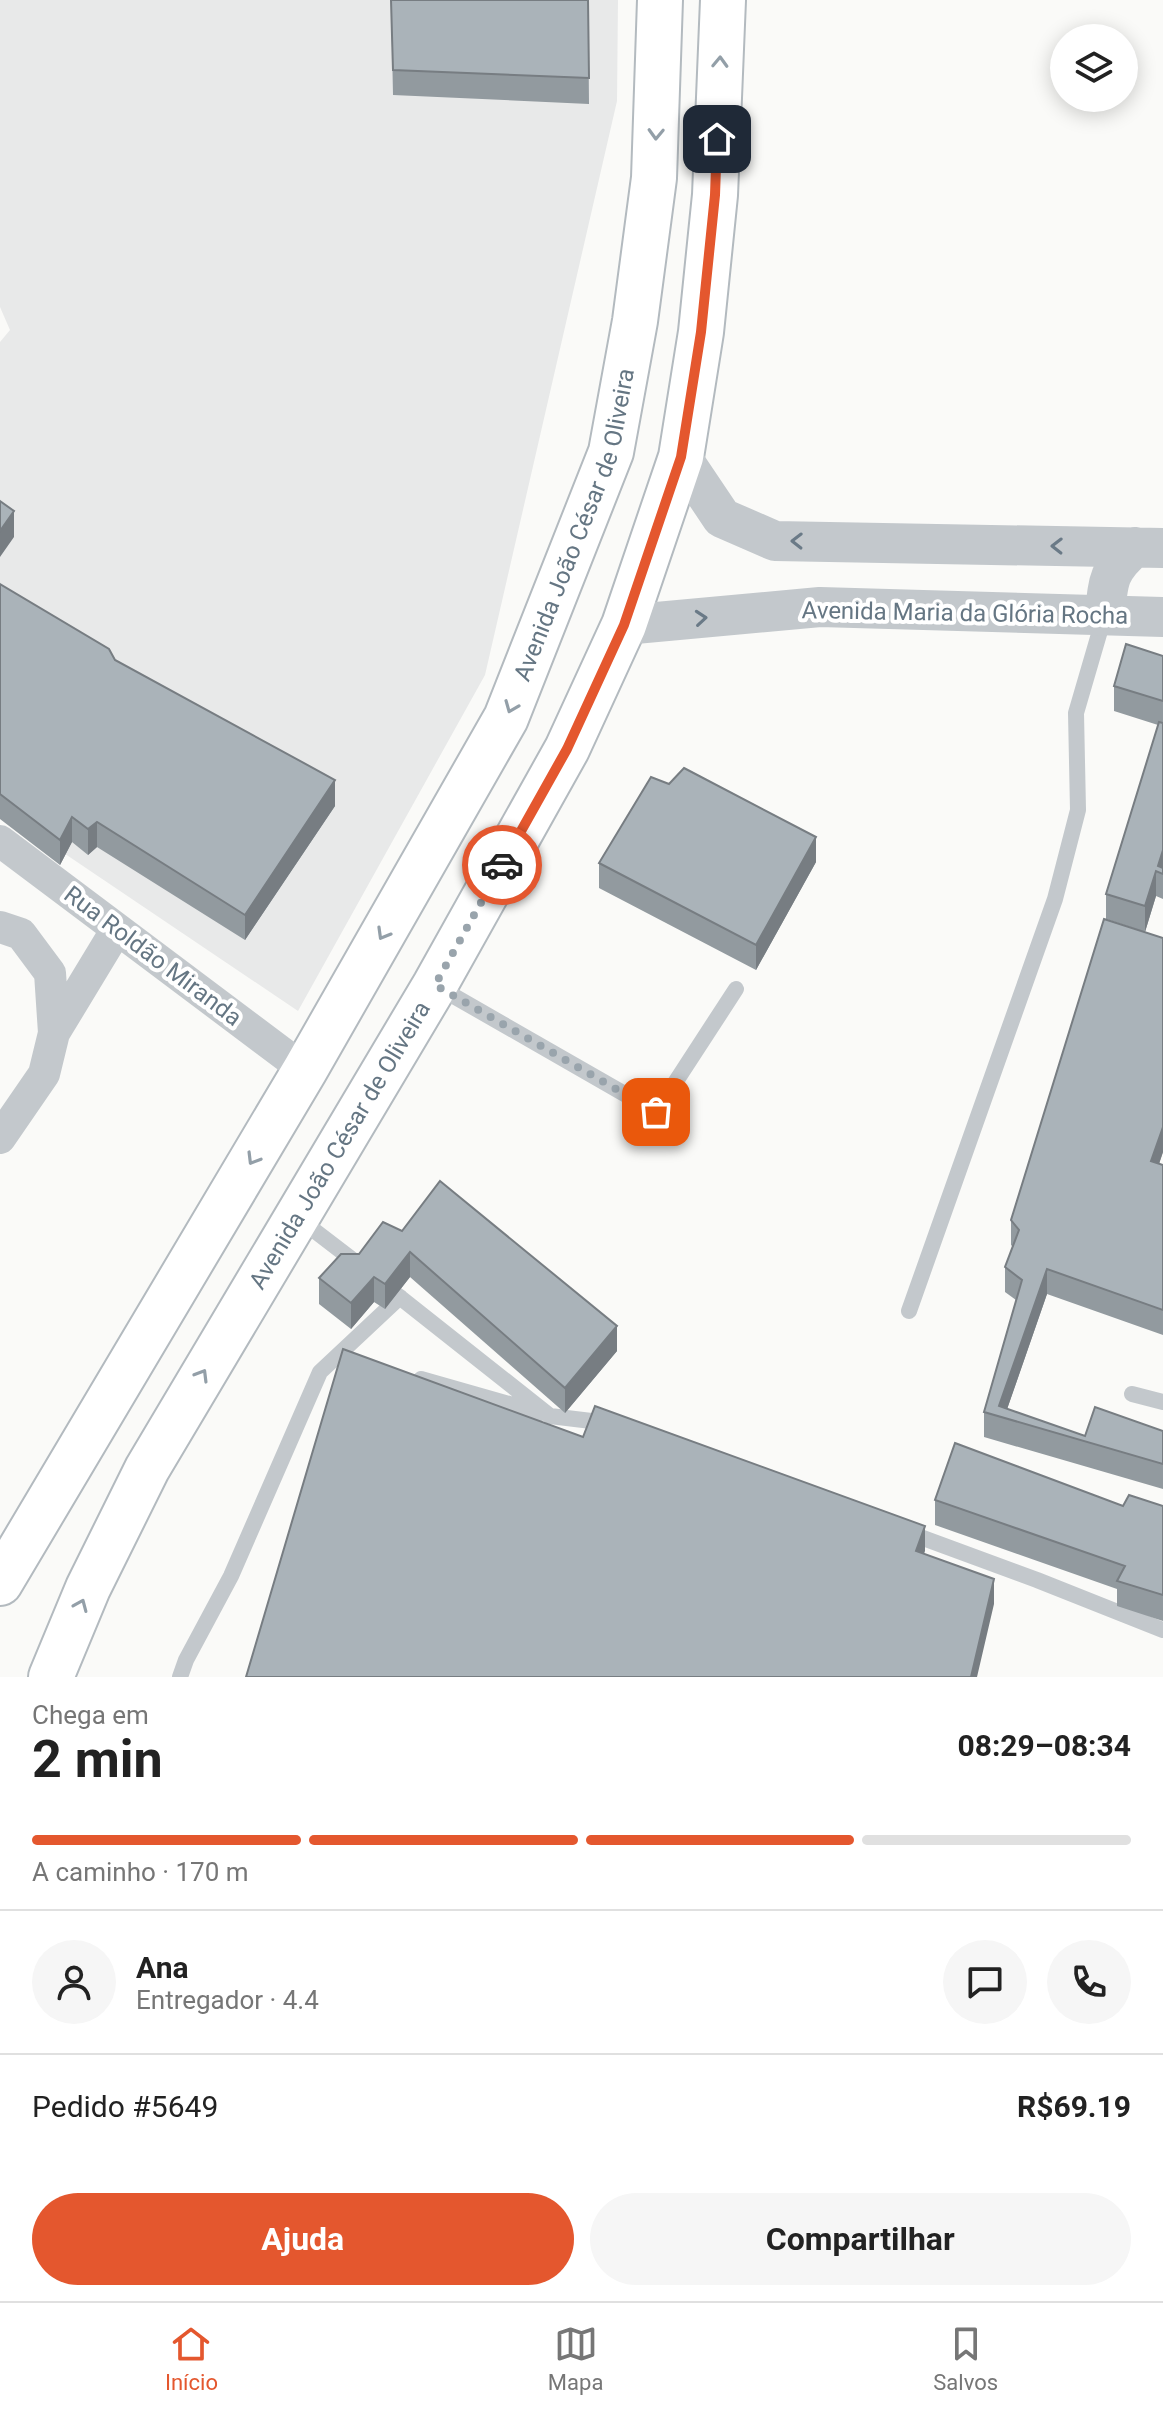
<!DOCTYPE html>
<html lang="pt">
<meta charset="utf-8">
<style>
:root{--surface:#fff;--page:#f6f6f6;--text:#222;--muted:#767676;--line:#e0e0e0;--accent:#e4572e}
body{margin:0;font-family:Roboto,sans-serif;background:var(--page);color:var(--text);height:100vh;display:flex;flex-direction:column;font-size:30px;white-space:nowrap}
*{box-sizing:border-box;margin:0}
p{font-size:26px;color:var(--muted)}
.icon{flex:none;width:44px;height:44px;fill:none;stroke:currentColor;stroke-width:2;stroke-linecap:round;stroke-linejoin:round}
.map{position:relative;height:1677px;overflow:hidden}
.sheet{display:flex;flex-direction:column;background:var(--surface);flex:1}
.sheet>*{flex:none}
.controls{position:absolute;left:1050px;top:24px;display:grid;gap:16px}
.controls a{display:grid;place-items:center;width:88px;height:88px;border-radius:50%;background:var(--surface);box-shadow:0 4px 20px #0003;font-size:40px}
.pin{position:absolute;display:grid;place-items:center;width:68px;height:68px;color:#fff;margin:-34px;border-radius:16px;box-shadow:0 4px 12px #0006}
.courier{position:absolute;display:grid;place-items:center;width:80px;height:80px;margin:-40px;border:6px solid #e4572e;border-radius:50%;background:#fff;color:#222;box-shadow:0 2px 10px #0007}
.headline em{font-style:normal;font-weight:700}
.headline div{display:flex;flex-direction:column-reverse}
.headline{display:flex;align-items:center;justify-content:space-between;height:136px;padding:0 32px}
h1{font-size:52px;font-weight:700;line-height:60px}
.bar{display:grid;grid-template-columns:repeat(4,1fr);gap:12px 8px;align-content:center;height:96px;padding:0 32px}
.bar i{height:10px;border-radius:6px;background:var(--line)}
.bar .current{background:var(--accent)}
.bar p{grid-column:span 4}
.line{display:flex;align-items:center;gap:20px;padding:0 32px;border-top:2px solid var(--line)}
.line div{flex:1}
.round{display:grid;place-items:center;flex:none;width:84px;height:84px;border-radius:42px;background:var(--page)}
.cta{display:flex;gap:16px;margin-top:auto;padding:16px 32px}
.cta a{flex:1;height:92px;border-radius:48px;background:var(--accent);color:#fff;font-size:32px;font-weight:700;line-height:92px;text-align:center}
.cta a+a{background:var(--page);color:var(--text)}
.dock{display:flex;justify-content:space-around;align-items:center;height:112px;border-top:2px solid var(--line);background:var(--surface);font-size:22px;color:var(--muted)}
.dock a{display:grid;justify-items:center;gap:4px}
.dock .current{color:var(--accent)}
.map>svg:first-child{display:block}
.built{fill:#e8e9e9}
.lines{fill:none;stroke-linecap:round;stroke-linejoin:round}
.secondary-casing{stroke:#b3babf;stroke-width:48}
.service{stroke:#c3c8cc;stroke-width:16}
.minor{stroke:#c3c8cc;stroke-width:32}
.tertiary{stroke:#c3c8cc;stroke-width:40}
.secondary{stroke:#fff;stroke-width:44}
.wall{fill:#929a9f}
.shaded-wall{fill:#777d82}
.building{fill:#aab3b9;stroke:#777d82;stroke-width:2}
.oneway{stroke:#939fa8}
.oneway2{stroke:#6a7a87}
.done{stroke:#99a4ac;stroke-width:8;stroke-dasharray:0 14.4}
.route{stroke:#e4572e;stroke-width:10}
.labels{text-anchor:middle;stroke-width:8;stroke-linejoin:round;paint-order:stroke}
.street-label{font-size:24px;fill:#657683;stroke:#fff}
</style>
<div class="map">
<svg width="1163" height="1677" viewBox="0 0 1163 1677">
<rect width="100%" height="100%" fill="#fafaf8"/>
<path class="built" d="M0,0H618L617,101L485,675L298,1011L0,810V342L10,330L0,307Z"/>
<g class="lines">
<g class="secondary-casing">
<g id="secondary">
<path id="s1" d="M0,1583L305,1070L506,718L611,452L635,321L654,178L660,0"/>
<path id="s2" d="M51,1677L88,1588L147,1469L435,985L567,749L624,625L681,457L701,332L715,195L723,0"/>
</g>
</g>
<path class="service" d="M438,987L656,1112L736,989
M298,1218L362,1267
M397,1295L550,1416L608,1423
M909,1311L1055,899L1078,810L1076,713L1104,617
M421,1379L541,1413
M1132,1394L1163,1402
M904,1531L1037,1580L1163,1630
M180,1677L186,1660L231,1576L320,1372L400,1297"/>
<path class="minor" d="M0,841L305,1070
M0,927L21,934L50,973L54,1033L44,1074L0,1138
M54,1033L117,929"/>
<path class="tertiary" d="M681,457L722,518L775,541L1163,548
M1105,615C1108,581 1108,570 1135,547
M624,625L820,607L1163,617"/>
<use href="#secondary" class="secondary"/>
</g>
<path class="wall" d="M391,0H588L589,104L393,95Z
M0,584L335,806L245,940L97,847L88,855L72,842L60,865L0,819Z
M1163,656V899L1156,896L1145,932L1106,919V894L1158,725L1114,711V686Z
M669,784L816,862L756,970L599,888V863Z
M1163,938V1152L1159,1164L1163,1165V1335L1047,1294L1007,1409L1085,1436L1163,1431V1489L984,1437V1412L1016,1300L1005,1292V1267L1013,1247L1011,1245V1220Z
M383,1222L617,1351L565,1413L410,1277L385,1309L374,1302L351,1329L319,1304V1278L359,1254Z
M935,1500L1123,1506H1163V1621L1117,1606V1589L935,1525Z"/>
<path class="shaded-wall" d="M14,511V537L0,557V531Z
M335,780V806L245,940V915Z
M72,817V842L60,865V840Z
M97,822V847L88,855V829Z
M816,837V862L756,970V945Z
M1163,850V874L1158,866Z
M1156,871V896L1145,932V906Z
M1163,1127V1152L1151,1187V1161Z
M410,1252V1277L385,1309V1284Z
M1047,1269V1294L1004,1418L999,1406Z
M374,1277V1302L351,1329V1303Z
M617,1326V1351L565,1413V1388Z
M925,1526V1551L916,1576V1551Z
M994,1579V1604L977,1677H971Z"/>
<path class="building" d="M391,0H588L589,78L393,70Z
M0,501L14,511L0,531Z
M0,584L109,649L115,660L335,780L245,915L97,822L88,829L72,817L60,840L0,794Z
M1126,644L1163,656V701L1114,686Z
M1159,722L1163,723V850L1158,866L1163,868V874L1156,871L1145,906L1106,894Z
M684,768L816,837L756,945L599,863L651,777L669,784Z
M1104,919L1163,938V1127L1151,1161L1163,1165V1310L1047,1269L999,1406L1085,1436L1095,1407L1163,1431V1464L984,1412L1022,1280L1005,1267L1019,1230L1011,1220Z
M440,1181L617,1326L565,1388L410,1252L385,1284L374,1277L351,1303L319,1278L341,1254H359L383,1222L402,1231Z
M343,1349L583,1437L595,1406L925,1526L916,1551L994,1579L971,1677H246Z
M955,1443L1123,1506L1129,1495L1163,1506V1595L1117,1581L1125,1566L935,1500Z"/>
<defs><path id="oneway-chevron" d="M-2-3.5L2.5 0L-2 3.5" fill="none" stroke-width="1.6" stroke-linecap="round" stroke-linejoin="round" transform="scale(2)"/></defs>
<g class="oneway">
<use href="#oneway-chevron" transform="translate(720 62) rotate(-88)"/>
<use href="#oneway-chevron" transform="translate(656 134) rotate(92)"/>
<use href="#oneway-chevron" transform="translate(511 707) rotate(112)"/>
<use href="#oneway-chevron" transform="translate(383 934) rotate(120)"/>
<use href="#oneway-chevron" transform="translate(253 1159) rotate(121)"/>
<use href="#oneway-chevron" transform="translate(202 1375) rotate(-59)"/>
<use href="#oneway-chevron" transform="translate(81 1605) rotate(-67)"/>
</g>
<g class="oneway2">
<use href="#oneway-chevron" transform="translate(797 541) rotate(-179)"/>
<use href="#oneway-chevron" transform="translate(1057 546) rotate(-179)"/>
<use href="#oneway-chevron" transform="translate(701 618) rotate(-5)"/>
</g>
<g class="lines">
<path class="done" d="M502,865L435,985L656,1112"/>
<path class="route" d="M502,865L567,749L624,625L681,457L701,332L715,195L717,139"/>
</g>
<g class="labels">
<g class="street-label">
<text dy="8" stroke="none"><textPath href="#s1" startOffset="1208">Avenida João César de Oliveira</textPath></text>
<text transform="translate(965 613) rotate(1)" y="8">Avenida Maria da Glória Rocha</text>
<text transform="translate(153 956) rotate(37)" y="8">Rua Roldão Miranda</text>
<text dy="8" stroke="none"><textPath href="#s2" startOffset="606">Avenida João César de Oliveira</textPath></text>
</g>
</g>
</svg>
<div class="controls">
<a><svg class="icon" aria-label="layers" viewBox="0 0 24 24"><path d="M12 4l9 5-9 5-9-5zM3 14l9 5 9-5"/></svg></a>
</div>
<div class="pin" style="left:656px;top:1112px;background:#ea580c"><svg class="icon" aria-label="bag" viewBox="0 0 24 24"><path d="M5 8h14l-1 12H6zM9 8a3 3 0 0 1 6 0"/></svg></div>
<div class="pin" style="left:717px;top:139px;background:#1f2937"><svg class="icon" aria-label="home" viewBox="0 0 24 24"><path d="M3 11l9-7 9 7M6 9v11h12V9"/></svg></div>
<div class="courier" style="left:502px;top:865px"><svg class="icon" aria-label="car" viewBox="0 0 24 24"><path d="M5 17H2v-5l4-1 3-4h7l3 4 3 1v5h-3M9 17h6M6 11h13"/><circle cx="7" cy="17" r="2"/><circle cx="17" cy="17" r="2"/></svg></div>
</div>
<section class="sheet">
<div class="headline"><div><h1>2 min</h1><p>Chega em</p></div><em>08:29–08:34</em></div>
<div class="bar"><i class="current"></i><i class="current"></i><i class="current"></i><i></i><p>A caminho · 170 m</p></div>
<div class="line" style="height:144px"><a class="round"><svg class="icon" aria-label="person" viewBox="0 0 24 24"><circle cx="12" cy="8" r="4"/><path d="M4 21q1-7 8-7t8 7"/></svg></a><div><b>Ana</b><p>Entregador · 4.4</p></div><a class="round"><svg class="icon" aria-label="chat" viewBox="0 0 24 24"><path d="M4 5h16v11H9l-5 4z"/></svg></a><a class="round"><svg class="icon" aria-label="phone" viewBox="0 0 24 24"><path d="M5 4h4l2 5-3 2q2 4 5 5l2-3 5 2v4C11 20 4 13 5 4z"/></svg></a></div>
<div class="line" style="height:104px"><div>Pedido #5649</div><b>R$69.19</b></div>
<div class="cta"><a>Ajuda</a><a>Compartilhar</a></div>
</section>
<nav class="dock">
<a class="current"><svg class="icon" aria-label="home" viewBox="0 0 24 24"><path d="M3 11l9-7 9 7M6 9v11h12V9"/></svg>Início</a>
<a><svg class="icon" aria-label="map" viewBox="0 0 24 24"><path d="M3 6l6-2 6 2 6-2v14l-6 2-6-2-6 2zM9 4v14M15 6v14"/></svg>Mapa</a>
<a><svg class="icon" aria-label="saved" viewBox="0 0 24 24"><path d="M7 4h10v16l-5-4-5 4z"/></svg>Salvos</a>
</nav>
